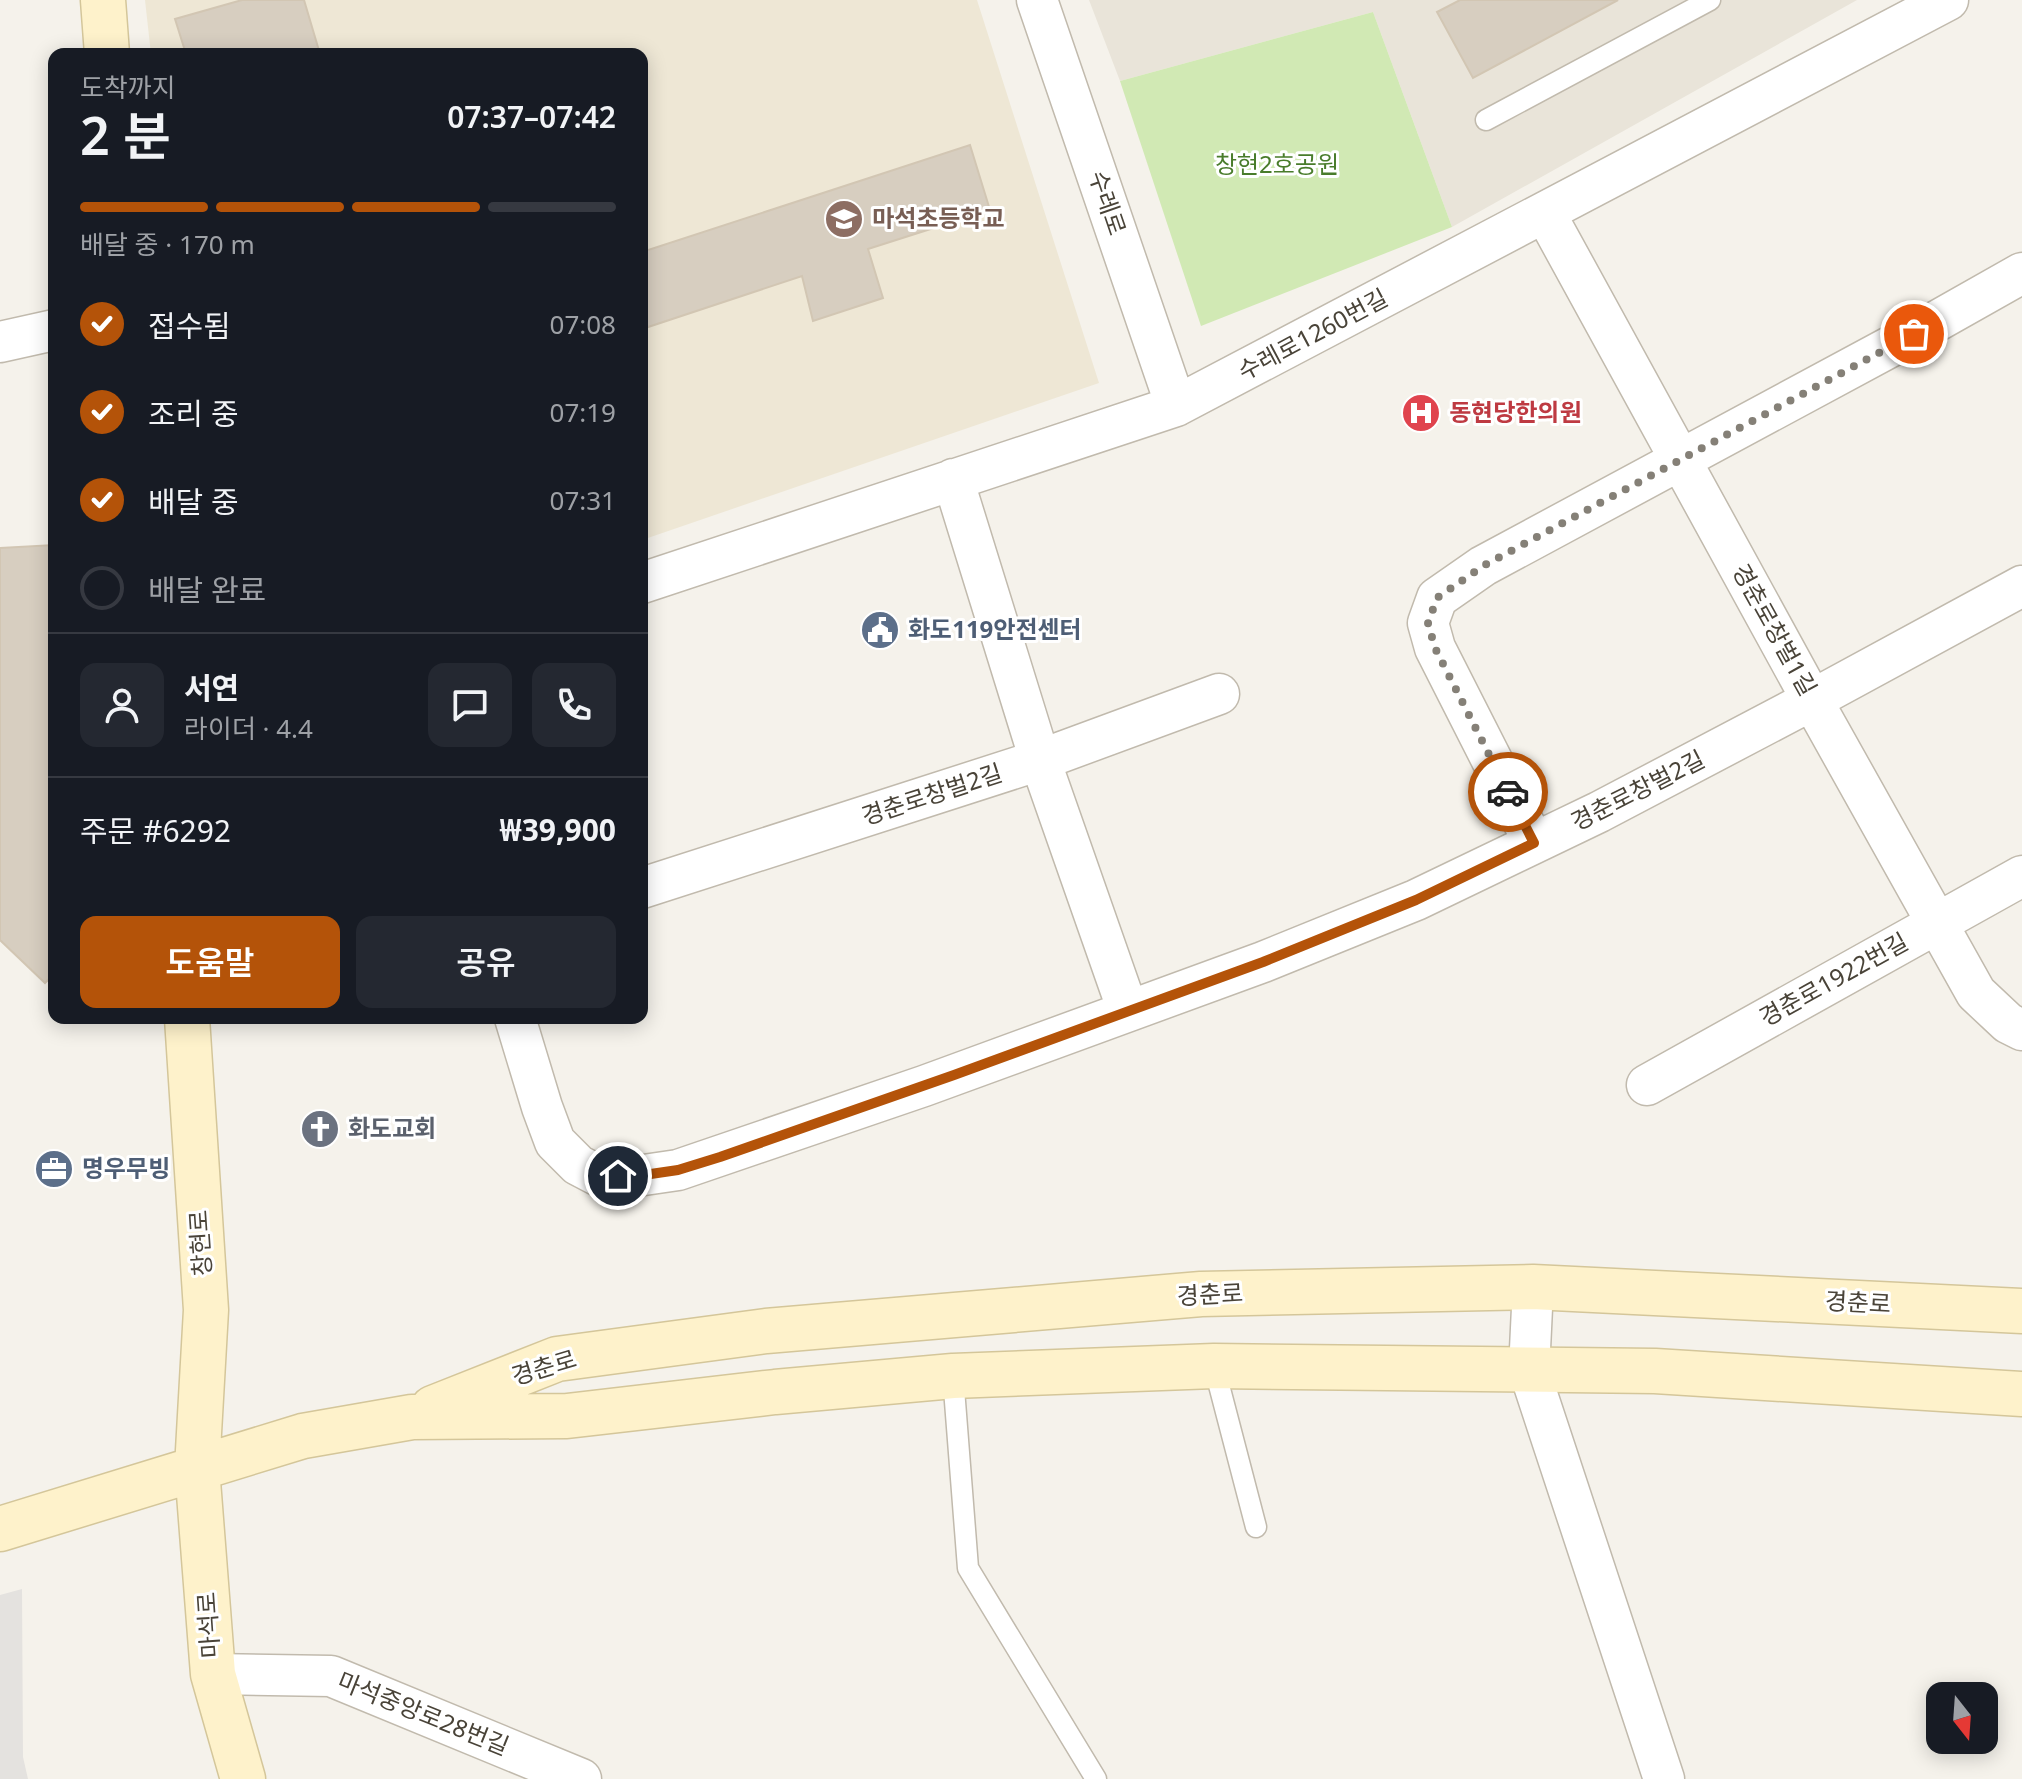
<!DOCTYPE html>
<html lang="ko">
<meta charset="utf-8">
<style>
:root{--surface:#171b24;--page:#242831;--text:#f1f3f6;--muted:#9ea1a6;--line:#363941;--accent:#b45309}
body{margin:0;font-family:"Noto Sans","Noto Sans KR",sans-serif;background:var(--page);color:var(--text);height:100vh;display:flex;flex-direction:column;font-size:30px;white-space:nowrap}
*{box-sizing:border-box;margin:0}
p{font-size:26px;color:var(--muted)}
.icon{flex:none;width:44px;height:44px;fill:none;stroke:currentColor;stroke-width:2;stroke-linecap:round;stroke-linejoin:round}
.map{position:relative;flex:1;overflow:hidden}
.panel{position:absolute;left:48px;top:48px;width:600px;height:976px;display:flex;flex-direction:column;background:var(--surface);border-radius:16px;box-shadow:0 4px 20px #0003}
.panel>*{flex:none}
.needle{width:52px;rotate:163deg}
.controls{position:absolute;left:1926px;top:1682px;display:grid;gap:16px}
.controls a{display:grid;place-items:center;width:72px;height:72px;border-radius:16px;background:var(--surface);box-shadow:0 4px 20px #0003;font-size:40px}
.pin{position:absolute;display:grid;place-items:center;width:68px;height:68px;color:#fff;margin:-34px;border:4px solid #fff;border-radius:50%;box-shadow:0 2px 8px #0007}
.courier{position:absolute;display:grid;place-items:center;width:80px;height:80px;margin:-40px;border:6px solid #b45309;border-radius:50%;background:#fff;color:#222;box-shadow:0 2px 10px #0007}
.headline em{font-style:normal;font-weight:600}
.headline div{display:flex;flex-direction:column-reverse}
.headline{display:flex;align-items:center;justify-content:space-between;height:136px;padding:0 32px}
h1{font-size:52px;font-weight:600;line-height:60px}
.bar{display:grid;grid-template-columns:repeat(4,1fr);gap:12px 8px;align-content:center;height:96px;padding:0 32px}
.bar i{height:10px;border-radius:6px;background:var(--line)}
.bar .active{background:var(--accent)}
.bar p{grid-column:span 4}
.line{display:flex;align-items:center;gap:20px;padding:0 32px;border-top:2px solid var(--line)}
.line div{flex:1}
.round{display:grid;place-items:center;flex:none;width:84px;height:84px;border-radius:16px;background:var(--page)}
ol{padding:0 32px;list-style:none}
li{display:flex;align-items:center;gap:24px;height:88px}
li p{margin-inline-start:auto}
li .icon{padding:8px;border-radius:50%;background:var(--accent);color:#fff;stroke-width:4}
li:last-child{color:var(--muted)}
li i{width:44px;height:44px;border:4px solid var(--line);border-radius:50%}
.action{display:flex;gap:16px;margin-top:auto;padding:16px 32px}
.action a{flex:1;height:92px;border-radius:16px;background:var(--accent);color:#fff;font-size:32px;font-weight:600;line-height:92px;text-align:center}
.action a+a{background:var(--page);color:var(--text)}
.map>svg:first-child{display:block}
.residential{fill:#e9e4d9}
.education{fill:#eee7d5}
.green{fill:#d1e9b4}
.parking{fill:#e4e2df}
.building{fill:#d7cec0;stroke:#d2c6b3;stroke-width:2}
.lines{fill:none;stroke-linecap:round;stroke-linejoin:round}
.lane-casing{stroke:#c1baad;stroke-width:23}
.street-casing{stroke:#c1baad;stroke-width:43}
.secondary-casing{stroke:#d4c69a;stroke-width:47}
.lane{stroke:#fff;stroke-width:20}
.street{stroke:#fff;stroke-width:40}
.secondary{stroke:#fef2cb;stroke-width:44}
.done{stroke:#858077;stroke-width:8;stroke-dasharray:0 14.4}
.route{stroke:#b45309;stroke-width:10}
.labels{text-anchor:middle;stroke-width:6;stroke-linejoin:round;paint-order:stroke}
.park-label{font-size:24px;fill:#497c2b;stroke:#fff}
.street-label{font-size:24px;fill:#494338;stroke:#fff}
.education-label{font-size:24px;font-weight:bold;fill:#785e54;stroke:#fff;text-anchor:start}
.health-label{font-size:24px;font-weight:bold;fill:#be3a42;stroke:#fff;text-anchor:start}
.service-label{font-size:24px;font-weight:bold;fill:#4e5e75;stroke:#fff;text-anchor:start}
.worship-label{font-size:24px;font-weight:bold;fill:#5b616d;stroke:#fff;text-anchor:start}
</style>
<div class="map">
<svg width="2022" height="1779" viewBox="0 0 2022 1779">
<rect width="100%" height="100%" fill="#f5f2eb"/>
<path class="residential" d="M1089,0H1857L1452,227L1373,12L1120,81Z"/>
<path class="education" d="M145,0H977L1099,383L642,540V54H151Z"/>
<path class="green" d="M1373,12L1452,227L1201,326L1120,81Z"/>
<path class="parking" d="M22,1589L23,1757L28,1779H0V1595Z"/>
<path class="building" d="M242,0H304L320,54H186L175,19Z
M1460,0H1618L1473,78L1437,12Z
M970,145L990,210L868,249L883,298L813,321L802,276L642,329V252Z
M54,545V974L45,983L0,940V548Z"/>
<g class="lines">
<g class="lane-casing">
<path id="lane" d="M1486,120L1710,0
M1214,1366L1256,1527
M953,1376L968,1568L1096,1779"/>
</g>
<g class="street-casing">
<path id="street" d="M1037,0L1176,406
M1545,213L1812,700L1976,993L2008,1023L2022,1030
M0,342L54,330
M953,479L1040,760L1128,1011
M642,583L1176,406L1948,0
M1534,843L1435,648L1428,623L1437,598L1483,566L1914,334L2022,273
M642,888L1040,760L1219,694
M515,1018L542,1107L555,1142L578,1165L599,1176H637L678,1170L924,1086L1263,962L1416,900L1599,812L1812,700L2022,586
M1647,1085L2022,876
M1533,1287L1529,1370L1664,1779
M213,1674L331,1676L581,1779"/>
</g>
<g class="secondary-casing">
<path id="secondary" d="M103,0L107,54
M187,1018L206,1310L197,1468L213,1674L243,1779
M433,1408L557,1359L766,1331L1201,1294L1533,1287L2022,1311
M0,1529L303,1436L412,1417L567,1416L775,1392L953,1376L1214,1366L1655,1371L2022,1394"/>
</g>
<use href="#lane" class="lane"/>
<use href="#street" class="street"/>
<use href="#secondary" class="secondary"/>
</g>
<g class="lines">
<path class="done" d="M1508,792L1435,648L1428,623L1437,598L1483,566L1914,334"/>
<path class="route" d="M618,1176H637L678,1170L720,1157L954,1075L1263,962L1416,900L1534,843L1508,792"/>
</g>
<defs>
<g id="school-disc" transform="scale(2)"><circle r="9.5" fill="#8d6e63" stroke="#fff"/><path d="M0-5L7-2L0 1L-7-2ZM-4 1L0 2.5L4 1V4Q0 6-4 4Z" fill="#fff"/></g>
<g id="hospital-disc" transform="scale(2)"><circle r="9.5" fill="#e0444e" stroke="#fff"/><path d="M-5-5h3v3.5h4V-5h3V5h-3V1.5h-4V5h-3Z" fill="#fff"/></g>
<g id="civic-disc" transform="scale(2)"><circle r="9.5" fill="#5c6f8a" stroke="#fff"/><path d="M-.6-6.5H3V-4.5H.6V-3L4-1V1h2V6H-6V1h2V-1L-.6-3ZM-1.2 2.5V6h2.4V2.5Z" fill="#fff"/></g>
<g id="church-disc" transform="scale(2)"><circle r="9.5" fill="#6b7280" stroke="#fff"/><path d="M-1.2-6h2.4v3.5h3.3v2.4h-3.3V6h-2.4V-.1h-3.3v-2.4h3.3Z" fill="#fff"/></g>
<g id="office-disc" transform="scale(2)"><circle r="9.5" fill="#5c6f8a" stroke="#fff"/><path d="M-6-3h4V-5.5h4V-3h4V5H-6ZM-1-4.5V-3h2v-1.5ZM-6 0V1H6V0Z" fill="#fff"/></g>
</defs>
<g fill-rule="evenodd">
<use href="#school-disc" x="844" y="219"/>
<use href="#hospital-disc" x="1421" y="413"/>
<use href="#civic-disc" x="880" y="630"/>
<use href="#church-disc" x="320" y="1129"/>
<use href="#office-disc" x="54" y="1169"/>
</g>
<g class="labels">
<g class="park-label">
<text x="1277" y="173">창현2호공원</text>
</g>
<g class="street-label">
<text transform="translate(1107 203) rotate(71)" y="8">수레로</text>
<text transform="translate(1313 335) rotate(-28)" y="8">수레로1260번길</text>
<text transform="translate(1774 630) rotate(61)" y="8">경춘로창벌1길</text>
<text transform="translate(1638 791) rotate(-27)" y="8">경춘로창벌2길</text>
<text transform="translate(932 795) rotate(-18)" y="8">경춘로창벌2길</text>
<text transform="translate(1834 980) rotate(-29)" y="8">경춘로1922번길</text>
<text transform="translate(201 1243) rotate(-94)" y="8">창현로</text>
<text transform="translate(1210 1295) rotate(-3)" y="8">경춘로</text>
<text transform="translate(1858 1303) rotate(3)" y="8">경춘로</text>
<text transform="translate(544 1368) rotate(-17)" y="8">경춘로</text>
<text transform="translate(209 1625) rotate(-94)" y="8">마석로</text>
<text transform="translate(423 1714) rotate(22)" y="8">마석중앙로28번길</text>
</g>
<g class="education-label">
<text x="872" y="227">마석초등학교</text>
</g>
<g class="health-label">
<text x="1449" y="421">동현당한의원</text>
</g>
<g class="service-label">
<text x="908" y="638">화도119안전센터</text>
<text x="82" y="1177">명우무빙</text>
</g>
<g class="worship-label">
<text x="348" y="1137">화도교회</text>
</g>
</g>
</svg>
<div class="controls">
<a><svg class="needle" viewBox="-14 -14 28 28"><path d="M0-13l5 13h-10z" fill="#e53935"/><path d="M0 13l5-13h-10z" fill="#9ea1a6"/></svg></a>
</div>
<div class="pin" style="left:1914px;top:334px;background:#ea580c"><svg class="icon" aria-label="bag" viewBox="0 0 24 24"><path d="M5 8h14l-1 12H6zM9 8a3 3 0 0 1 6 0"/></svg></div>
<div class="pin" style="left:618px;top:1176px;background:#1f2937"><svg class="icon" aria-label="home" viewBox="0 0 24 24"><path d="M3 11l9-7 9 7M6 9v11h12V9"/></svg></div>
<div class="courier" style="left:1508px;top:792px"><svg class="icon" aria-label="car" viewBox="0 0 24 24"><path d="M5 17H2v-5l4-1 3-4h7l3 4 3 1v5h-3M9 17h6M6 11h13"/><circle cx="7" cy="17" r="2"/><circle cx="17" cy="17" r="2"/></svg></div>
<section class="panel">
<div class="headline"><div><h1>2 분</h1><p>도착까지</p></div><em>07:37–07:42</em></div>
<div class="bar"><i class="active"></i><i class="active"></i><i class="active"></i><i></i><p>배달 중 · 170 m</p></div>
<ol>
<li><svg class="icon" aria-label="check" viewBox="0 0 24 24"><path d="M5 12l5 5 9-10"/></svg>접수됨<p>07:08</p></li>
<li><svg class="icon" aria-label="check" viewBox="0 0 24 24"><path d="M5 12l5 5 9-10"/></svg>조리 중<p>07:19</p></li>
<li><svg class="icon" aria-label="check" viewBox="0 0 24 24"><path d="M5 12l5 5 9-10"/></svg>배달 중<p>07:31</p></li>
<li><i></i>배달 완료</li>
</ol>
<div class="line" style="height:144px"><a class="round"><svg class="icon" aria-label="person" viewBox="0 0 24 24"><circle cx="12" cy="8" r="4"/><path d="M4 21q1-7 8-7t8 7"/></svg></a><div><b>서연</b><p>라이더 · 4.4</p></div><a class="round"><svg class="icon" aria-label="chat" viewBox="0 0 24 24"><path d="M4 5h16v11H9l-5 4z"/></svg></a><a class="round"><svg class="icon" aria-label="phone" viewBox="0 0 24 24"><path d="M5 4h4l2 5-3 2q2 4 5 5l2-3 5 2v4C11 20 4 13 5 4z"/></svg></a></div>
<div class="line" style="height:104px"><div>주문 #6292</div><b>₩39,900</b></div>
<div class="action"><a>도움말</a><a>공유</a></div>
</section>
</div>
